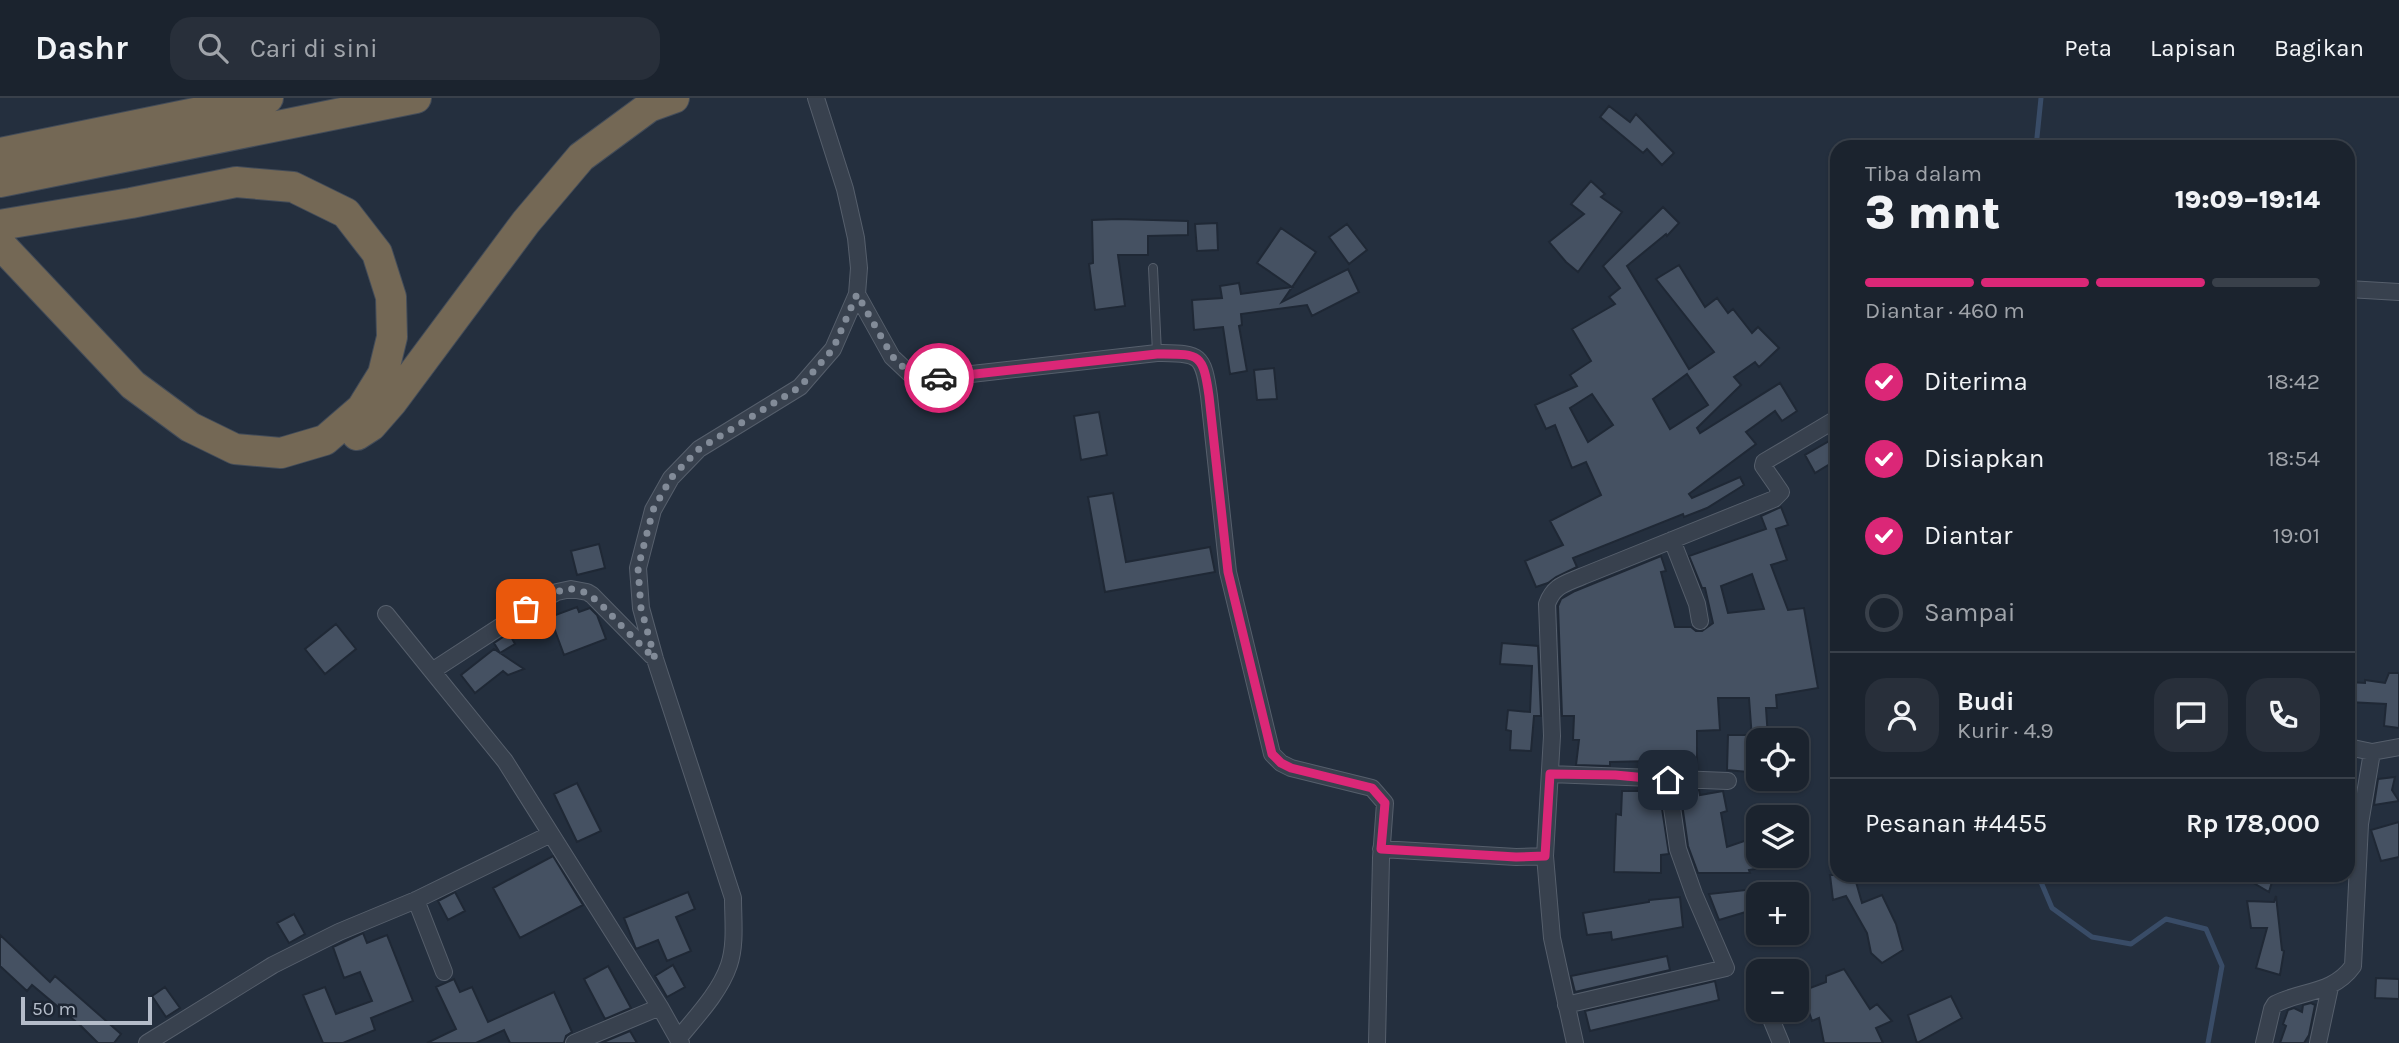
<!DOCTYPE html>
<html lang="id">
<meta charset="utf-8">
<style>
:root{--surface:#1b232e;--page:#282f3a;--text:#f1f3f6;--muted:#a0a4aa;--line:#39404a;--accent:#db2777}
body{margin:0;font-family:Karla,sans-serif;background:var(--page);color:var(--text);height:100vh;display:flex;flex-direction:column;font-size:26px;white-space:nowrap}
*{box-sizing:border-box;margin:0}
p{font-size:23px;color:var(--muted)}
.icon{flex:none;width:38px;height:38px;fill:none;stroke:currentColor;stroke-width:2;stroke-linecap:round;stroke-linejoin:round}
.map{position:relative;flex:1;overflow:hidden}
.panel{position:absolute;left:1830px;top:42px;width:525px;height:742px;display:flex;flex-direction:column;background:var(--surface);border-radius:21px;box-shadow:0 2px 5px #0004,0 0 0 2px var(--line)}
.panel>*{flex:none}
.buttons{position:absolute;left:1746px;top:630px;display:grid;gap:14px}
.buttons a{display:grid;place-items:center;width:63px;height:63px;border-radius:14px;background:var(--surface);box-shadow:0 2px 5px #0004,0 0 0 2px var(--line);font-size:35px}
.scale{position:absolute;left:21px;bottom:18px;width:131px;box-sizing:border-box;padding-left:7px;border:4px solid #b4bcc9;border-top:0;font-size:19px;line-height:24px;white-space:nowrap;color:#b4bcc9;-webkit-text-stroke:5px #1d2633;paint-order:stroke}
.pin{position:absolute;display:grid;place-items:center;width:60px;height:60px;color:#fff;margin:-30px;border-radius:14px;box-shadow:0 4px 10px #0006}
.courier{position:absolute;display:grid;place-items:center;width:70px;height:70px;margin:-35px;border:5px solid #db2777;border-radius:50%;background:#fff;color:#222;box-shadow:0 2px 9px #0007}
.head em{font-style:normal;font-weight:800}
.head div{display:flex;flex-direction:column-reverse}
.head{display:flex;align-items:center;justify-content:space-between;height:119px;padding:0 35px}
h1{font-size:46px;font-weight:800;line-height:52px}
.bar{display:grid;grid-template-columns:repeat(4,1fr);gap:10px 7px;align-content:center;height:84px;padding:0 35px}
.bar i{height:9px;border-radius:5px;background:var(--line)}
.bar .current{background:var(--accent)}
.bar p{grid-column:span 4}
.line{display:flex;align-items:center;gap:18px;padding:0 35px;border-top:2px solid var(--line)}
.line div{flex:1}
.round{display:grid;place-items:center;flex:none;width:74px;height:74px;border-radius:21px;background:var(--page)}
ol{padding:0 35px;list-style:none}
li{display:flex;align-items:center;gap:21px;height:77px}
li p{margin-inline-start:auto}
li .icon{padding:7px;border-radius:50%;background:var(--accent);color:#fff;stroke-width:4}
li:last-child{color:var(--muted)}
li i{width:38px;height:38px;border:4px solid var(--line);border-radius:50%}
header{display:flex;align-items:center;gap:42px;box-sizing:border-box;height:98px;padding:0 35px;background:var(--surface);border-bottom:2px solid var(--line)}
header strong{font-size:33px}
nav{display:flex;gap:38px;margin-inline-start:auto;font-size:24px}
.search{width:490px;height:63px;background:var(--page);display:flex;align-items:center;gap:18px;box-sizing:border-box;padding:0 24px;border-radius:21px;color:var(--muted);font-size:26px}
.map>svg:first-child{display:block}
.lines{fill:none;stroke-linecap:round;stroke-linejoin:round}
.stream{stroke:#394c67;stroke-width:5}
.building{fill:#455162;stroke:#1f2835;stroke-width:2;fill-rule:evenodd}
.service-casing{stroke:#565f6c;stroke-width:10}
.minor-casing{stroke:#565f6c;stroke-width:18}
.motorway-casing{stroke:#434c59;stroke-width:32}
.service{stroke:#38414e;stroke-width:8}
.minor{stroke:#38414e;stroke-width:16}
.motorway{stroke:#746855;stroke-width:30}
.done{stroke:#828b98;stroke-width:7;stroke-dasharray:0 12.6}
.route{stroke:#db2777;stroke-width:9}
</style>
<header>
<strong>Dashr</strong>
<div class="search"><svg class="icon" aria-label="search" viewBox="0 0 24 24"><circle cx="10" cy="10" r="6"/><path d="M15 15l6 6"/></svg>Cari di sini</div>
<nav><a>Peta</a><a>Lapisan</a><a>Bagikan</a></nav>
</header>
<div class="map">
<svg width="2399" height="945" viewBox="0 0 2399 945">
<rect width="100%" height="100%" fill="#242f3e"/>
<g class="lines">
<path class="stream" d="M2036,49L2041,0
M2038,777L2052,810L2092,839L2131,846L2166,821L2206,831L2222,868L2208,945"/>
</g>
<path class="building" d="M1609,8L1630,24L1636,16L1674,55L1662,67L1647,51L1643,55L1600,19Z
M1591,83L1605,96L1601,99L1622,114L1578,174L1566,164L1549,144L1584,116L1571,106Z
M1663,109L1679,125L1667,138L1666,136L1627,168L1689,271L1714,254L1656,181L1679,167L1705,209L1717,200L1728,215L1733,211L1752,235L1758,229L1779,250L1759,269L1755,264L1734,279L1741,287L1697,330L1700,335L1780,285L1797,313L1782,323L1775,313L1746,334L1756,346L1689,396L1692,400L1740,379L1744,387L1707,410L1684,419L1683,416L1573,460L1577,469L1556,479L1548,485L1536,489L1525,463L1563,447L1550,423L1601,397L1586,364L1572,370L1555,327L1546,331L1535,307L1577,288L1570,277L1591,263L1572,231L1615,206L1609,199L1620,190L1603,168ZM1687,276L1708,307L1670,331L1653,301ZM1592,296L1613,327L1588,344L1570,310Z
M1118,121L1188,123V137L1148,138V157H1118L1125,208L1095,212L1089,166L1093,165L1092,122Z
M1217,125L1218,152L1197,153L1195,126Z
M1347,126L1367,152L1349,166L1329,139Z
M1281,130L1316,154L1282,204L1348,171L1359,194L1312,218L1307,207L1241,216L1242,227L1239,228L1247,273L1230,276L1223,229L1194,232L1192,202L1222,200L1220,188L1239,185L1241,196L1292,189L1257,165Z
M1274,270L1277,301L1257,302L1254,272Z
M1099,314L1107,357L1081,362L1074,318Z
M1838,338V361L1815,375L1805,357Z
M1113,395L1126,464L1210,449L1215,474L1105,494L1088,399Z
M1781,409L1788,427L1776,431L1787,462L1771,467L1788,512L1804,510L1818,590L1776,597L1777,610H1766L1768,640L1752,641L1749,600H1718L1720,632L1697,633V671L1650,669V663L1610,664V668L1576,667L1579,642H1573L1574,618H1562L1558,508L1561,501L1575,493L1661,458L1666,473L1661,474L1675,529H1691L1696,533H1702L1713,525L1705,490H1702L1689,458L1766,431L1761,418ZM1752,476L1764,511L1728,515L1721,488Z
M599,446L605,470L577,477L571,453Z
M577,509L579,514L590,510L597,517L606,541L564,557L550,519Z
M336,526L356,551L325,576L305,551Z
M509,535L515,546L500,555L494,545Z
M1502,545L1538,548L1541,618H1534L1531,653L1510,652L1511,633L1506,632L1508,612L1530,614L1532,568L1500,566Z
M494,551L524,571L508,577L503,573L475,595L461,577Z
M2389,575H2399V630L2384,628L2386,606L2348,604V584L2365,585V582L2385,585Z
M1728,637H1748V674L1727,672Z
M2395,679L2392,692L2399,703L2374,707L2378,681Z
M577,685L601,733L577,744L554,696Z
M1651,690L1659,691L1669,756L1661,757V775L1614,774L1616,716L1621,717L1622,693H1652Z
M1680,692H1699L1700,697L1723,693L1727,713L1721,715L1727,749L1747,742L1753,758H1787L1788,765L1749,772L1750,775H1698L1688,748Z
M2399,724V759L2381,763L2371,732Z
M553,758L583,807L520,840L493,790Z
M1830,777H1854L1862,805L1882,797L1896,826L1903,852L1882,865L1871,855L1867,835L1846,798L1833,802Z
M2240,777H2274L2269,794Z
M1755,791L1759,810L1719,822L1709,796Z
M455,794L465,813L448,822L438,803Z
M688,794L695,811L676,819L691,853L667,863L658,842L636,851L624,820Z
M2276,798L2282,852L2284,853L2280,877L2256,870L2267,830H2251L2247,803L2274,804Z
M1680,799L1683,829L1612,842L1611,834L1587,837L1583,815L1649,804V802Z
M294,816L305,836L289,845L277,825Z
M363,835L367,845L387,837L413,903L371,920L375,932L343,945H323L303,897L325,889L336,916L372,903L360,874L344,880L333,849Z
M0,837L50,884L55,878L121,936L114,945H98L81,928L32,887L27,893L0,868Z
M1667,858L1670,872L1575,894L1571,878Z
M673,867L685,889L667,899L655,878Z
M608,868L631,910L605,921L584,881Z
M1844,871L1870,911L1877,906L1892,923L1876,930L1883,945H1824L1819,920L1812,923L1802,893L1826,884V878Z
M2376,880L2399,881V901L2375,900Z
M454,881L460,894L472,889L488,924L554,894L572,934L566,938L564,945H510L504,932L476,945H427L456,931L436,889Z
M1715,883L1719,902L1590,933L1585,913Z
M165,889L180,910L166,919L152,898Z
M1951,898L1962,920L1917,945L1908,917Z
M2311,905L2315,907L2309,937L2304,945H2280L2286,928L2283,926L2288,912L2294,910L2302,914L2303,907Z
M630,933L637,945H601Z"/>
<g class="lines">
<g class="service-casing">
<path id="service" d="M1153,170L1157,255"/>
</g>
<g class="minor-casing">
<path id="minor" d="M2348,191L2399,194
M857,196L892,259L909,275L936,280L1157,255C1199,256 1203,254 1209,298L1228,474L1272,656L1281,665L1291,670L1372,690L1385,705L1381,760L1377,945
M1672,442L1697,506L1700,523
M386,516L432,573
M2348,649L2372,654L2399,649
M1550,676L1728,683
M1381,751L1516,759L1545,758L1552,638L1547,506C1554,487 1565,486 1583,478L1774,401L1781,394L1763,368L1764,364L1833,323
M1545,758L1552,840L1575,945
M416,802L444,874
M1566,907L1726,870L1694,796L1678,751L1668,682
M660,909L678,941
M1769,916L1781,945
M147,945L273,867L339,834L416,802L551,736
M574,945L660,909L505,663L432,573L538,504L557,494L571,491L587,494L592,497L652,558
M681,945L678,941C696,919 720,894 729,867C736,846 733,822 733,800L655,561L641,510L638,470L653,412L671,380L699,351L800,289L833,251L857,196L859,170L856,140L845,91L816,0
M2264,945L2272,911L2275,906C2302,892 2333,896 2353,868L2360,726L2372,654
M2318,945L2330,889"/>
</g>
<g class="motorway-casing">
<path id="motorway" d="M0,55L268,0
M0,84L416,0
M0,127L131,105L236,84L293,89L346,115L377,155L391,199L392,239L383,276L362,310L325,342L281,355L235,351L190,329L133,287L0,146
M357,337L371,328L392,304L526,124L581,59L649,9L674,0"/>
</g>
<use href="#service" class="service"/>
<use href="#minor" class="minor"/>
<use href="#motorway" class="motorway"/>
</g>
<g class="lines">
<path class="done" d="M526,511C570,483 580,483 615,521C628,535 642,548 655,561L641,510L638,470L653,412L671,380L699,351L800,289L833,251L857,196L892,258L909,275L939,280"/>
<path class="route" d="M939,280L1157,256C1199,256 1203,254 1209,298L1228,474L1272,656L1281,665L1291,670L1372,690L1385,705L1381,751L1516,759L1545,758L1550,676L1615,677L1668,682"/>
</g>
</svg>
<div class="buttons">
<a><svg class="icon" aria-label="locate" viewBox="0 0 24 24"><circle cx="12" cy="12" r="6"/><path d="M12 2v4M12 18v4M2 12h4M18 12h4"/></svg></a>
<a><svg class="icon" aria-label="layers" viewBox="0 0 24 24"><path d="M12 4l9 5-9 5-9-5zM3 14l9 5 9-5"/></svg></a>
<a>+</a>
<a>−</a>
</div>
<div class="scale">50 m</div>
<div class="pin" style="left:526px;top:511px;background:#ea580c"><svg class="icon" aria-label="bag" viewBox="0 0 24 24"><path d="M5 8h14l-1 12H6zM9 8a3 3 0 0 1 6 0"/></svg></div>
<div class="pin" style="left:1668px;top:682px;background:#1f2937"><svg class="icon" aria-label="home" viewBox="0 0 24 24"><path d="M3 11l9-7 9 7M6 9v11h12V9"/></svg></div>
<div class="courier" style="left:939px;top:280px"><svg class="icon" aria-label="car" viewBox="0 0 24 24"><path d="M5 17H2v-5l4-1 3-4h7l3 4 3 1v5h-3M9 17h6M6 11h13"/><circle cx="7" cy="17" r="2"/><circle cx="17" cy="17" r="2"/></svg></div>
<section class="panel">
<div class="head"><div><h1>3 mnt</h1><p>Tiba dalam</p></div><em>19:09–19:14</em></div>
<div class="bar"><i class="current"></i><i class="current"></i><i class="current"></i><i></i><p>Diantar · 460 m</p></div>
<ol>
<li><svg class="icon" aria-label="check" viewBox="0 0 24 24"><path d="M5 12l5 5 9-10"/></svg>Diterima<p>18:42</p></li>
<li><svg class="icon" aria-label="check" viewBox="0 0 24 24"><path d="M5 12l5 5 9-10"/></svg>Disiapkan<p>18:54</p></li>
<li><svg class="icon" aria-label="check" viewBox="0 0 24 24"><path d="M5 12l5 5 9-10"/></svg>Diantar<p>19:01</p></li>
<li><i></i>Sampai</li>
</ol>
<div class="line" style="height:126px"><a class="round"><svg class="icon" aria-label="person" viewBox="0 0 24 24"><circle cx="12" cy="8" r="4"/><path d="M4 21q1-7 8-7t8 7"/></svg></a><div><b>Budi</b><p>Kurir · 4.9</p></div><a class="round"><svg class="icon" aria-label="chat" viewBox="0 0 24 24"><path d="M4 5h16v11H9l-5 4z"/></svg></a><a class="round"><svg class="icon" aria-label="phone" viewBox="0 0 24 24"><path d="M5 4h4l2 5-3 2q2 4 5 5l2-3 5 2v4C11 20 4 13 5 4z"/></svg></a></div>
<div class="line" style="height:91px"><div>Pesanan #4455</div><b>Rp 178,000</b></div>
</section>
</div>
